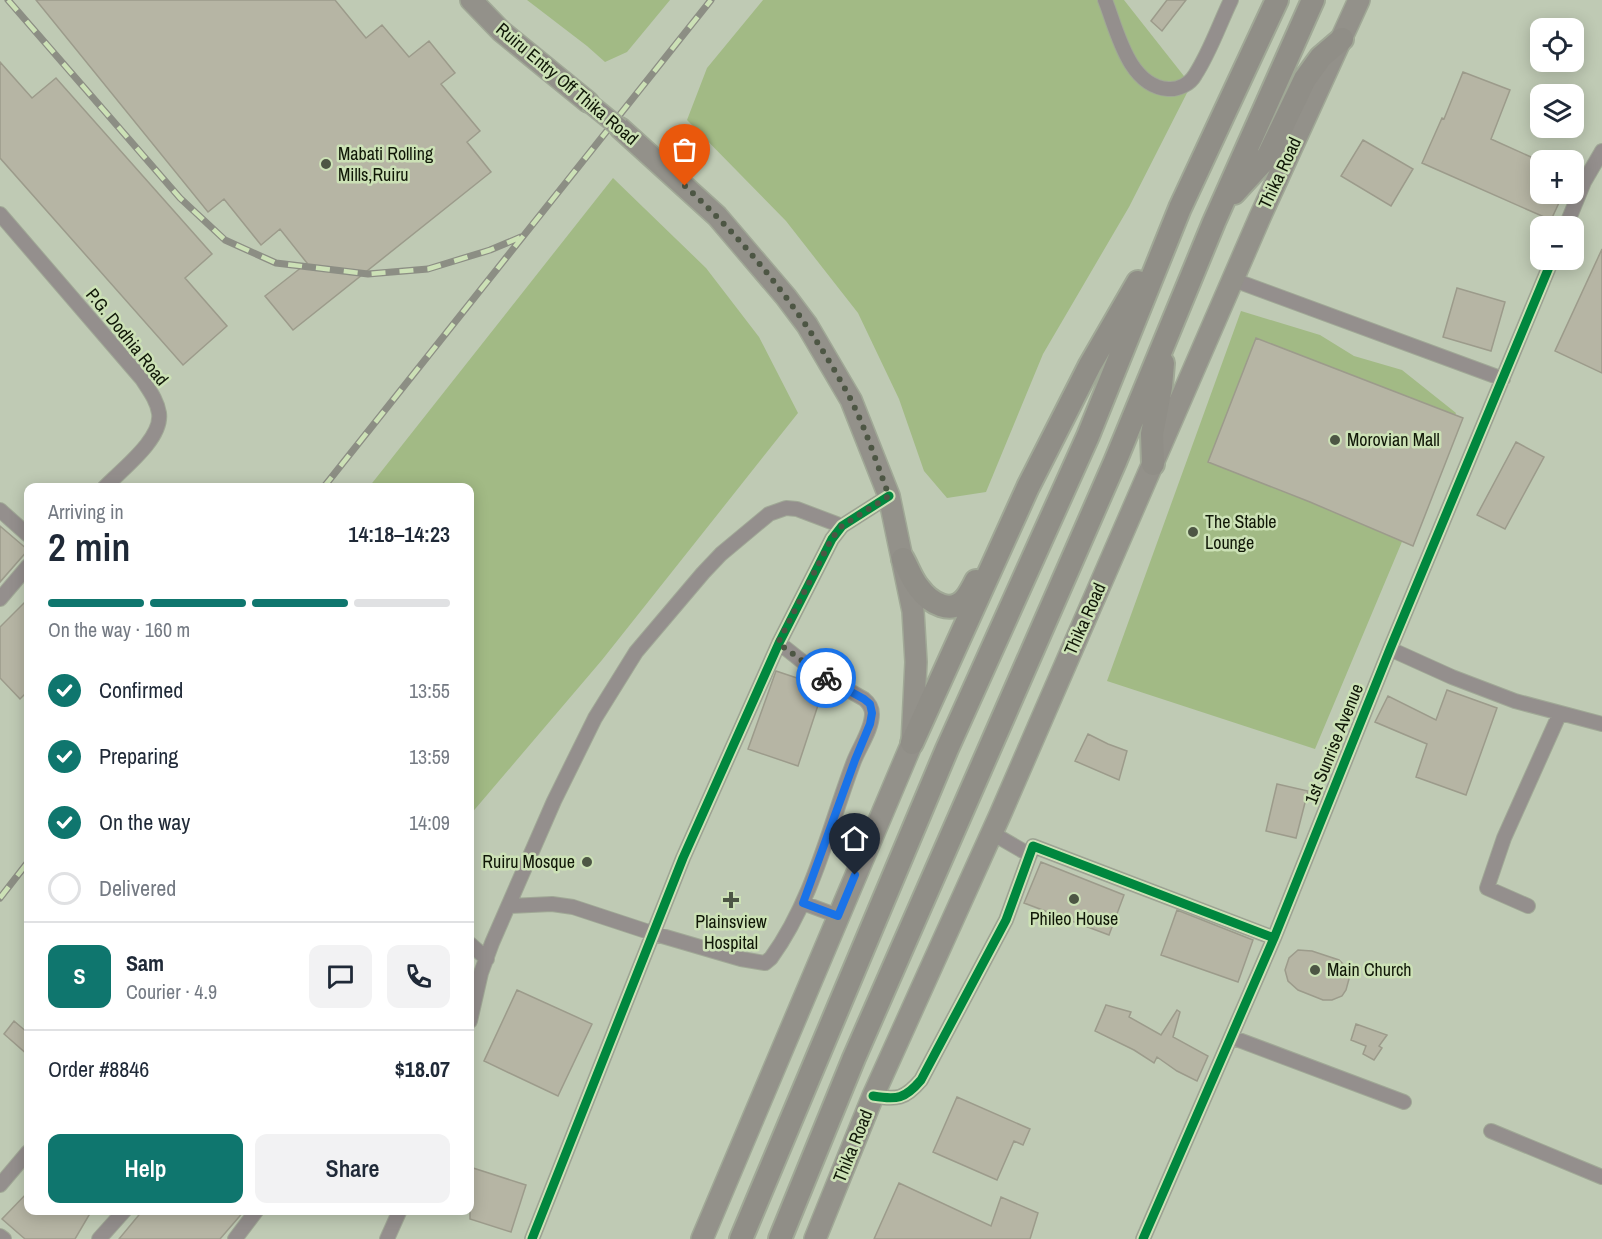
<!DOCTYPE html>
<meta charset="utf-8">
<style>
:root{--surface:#fff;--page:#f2f2f3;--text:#1f2937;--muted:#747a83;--line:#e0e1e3;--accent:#0f766e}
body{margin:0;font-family:"Archivo Narrow",sans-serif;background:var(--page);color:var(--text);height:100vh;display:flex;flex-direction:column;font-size:22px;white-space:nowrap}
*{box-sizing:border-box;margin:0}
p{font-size:20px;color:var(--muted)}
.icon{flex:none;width:33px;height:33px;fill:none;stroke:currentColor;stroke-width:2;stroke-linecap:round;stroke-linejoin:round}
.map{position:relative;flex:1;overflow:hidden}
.sheet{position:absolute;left:24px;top:483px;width:450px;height:732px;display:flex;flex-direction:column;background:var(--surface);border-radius:12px;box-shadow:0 3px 15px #0003}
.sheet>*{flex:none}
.buttons{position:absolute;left:1530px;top:18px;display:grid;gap:12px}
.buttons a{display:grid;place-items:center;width:54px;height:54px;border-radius:12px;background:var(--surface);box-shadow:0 3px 15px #0003;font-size:30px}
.pin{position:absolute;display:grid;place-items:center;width:51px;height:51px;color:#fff;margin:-62px -26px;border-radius:50% 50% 50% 0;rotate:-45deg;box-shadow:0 0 6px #0007}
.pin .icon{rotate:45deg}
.courier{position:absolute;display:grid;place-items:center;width:60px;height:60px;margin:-30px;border:4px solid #1a73e8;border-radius:50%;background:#fff;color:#222;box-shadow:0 2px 8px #0007}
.overview em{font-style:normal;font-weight:600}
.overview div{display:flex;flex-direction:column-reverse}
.overview{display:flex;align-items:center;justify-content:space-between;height:102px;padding:0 24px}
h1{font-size:39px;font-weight:600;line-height:45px}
.bar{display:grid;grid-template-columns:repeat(4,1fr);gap:9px 6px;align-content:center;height:72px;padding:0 24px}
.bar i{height:8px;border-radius:4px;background:var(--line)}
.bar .active{background:var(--accent)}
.bar p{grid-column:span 4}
.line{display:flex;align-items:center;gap:15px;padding:0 24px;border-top:2px solid var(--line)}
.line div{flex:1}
.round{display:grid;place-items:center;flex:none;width:63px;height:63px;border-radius:12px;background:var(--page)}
ol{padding:0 24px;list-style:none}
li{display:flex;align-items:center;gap:18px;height:66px}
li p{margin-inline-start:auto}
li .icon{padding:6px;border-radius:50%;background:var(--accent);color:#fff;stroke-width:4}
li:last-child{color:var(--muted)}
li i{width:33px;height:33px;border:3px solid var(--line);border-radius:50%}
.primary-button{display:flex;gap:12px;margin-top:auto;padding:12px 24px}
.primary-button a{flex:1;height:69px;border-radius:12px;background:var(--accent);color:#fff;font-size:24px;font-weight:600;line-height:69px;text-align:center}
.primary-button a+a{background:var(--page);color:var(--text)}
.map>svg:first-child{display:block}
.green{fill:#a2ba85}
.building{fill:#b6b5a4;stroke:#9c9b8b;stroke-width:1.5}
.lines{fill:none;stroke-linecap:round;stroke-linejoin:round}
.minor-casing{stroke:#a0a896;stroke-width:16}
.primary-casing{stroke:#a0a896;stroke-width:24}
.trunk-casing{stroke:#a0a896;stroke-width:26}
.minor{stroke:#948f8d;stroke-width:14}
.primary{stroke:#93918a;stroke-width:21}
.trunk{stroke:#908e87;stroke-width:22}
.rail-casing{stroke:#8c8e84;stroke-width:7}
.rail{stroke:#cce1b6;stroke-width:4.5;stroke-dasharray:14;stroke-linecap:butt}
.secondary-bridge-casing{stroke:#a0a896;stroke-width:21;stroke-linecap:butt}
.secondary-bridge{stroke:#918e8a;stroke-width:18}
.cycleway-casing{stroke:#cce1b6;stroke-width:13}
.cycleway{stroke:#00873e;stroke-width:9}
.done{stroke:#4d5644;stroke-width:6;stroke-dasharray:0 10.8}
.route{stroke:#1a73e8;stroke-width:8}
.poi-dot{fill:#4d5644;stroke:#cce1b6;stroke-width:2}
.labels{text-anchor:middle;stroke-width:5;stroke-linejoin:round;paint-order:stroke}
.street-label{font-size:18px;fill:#101707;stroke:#cce1b6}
.poi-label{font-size:18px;fill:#101707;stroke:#cce1b6;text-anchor:start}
</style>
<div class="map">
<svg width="1602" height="1239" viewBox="0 0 1602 1239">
<rect width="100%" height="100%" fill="#bfcab4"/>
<path class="green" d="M527,0H670L627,52L605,62L587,46Z
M763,0H1124L1191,85L1129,207L1043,354L986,492L947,498L924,471L899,399L858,313L786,221L687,120L707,68Z
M613,178L706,268L759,337L798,413L602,660L470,815V488L369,487Z
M1241,311L1320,335L1354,356L1402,370L1456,413L1315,749L1107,681Z"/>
<path class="building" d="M36,0H335L366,38L382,25L409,57L429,41L455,73L441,84L480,131L467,142L491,172L293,330L265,296L307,263L280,229L261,245L224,199L208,212Z
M1167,0H1186L1162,31L1151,21Z
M0,62L32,98L56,78L212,254L185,278L227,326L183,365L0,158Z
M1463,72L1510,90L1491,139L1540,161V194H1563L1551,220L1422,163L1442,118L1444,119Z
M1363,140L1413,169L1391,206L1341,176Z
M1602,249V373L1555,351Z
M1457,288L1505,302L1491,351L1443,337Z
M1256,338L1463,418L1413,546L1310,502L1208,462Z
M1516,442L1544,457L1505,529L1477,515Z
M0,526L28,550L0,582Z
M28,599V691L20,699L0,678V627Z
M776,671L824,687L798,766L748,749Z
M1447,690L1497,708L1466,795L1416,777L1427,744L1375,722L1388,696L1436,720Z
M1088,734L1108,744L1127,751L1119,780L1075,761Z
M1277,784L1308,791L1296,838L1266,831Z
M1041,862L1124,895L1109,935L1024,903Z
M1177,910L1253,940L1238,982L1161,955Z
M1298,950L1312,951L1339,960L1347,968L1349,979L1346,990L1342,996L1332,1000H1323L1298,990L1288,981L1285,970L1289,958Z
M517,990L592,1024L558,1096L484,1061Z
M1106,1005L1131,1012L1129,1017L1161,1035L1177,1010L1180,1012L1173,1037L1208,1056L1197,1081L1177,1071L1157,1057L1154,1063L1134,1050L1095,1031Z
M14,1021L28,1033V1055L4,1034Z
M1356,1024L1387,1035L1379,1046L1382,1048L1374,1060L1363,1054L1366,1046L1351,1040Z
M957,1097L1030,1129L1023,1145L1014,1141L997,1180L933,1152Z
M470,1167L526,1185L511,1232L470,1219Z
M899,1183L991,1226L1001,1197L1038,1213L1030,1239H874Z
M28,1192V1210H92L75,1239H25L2,1219Z
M143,1210H245L220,1239H119Z"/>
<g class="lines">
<g class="minor-casing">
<path id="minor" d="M1105,0C1117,30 1128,86 1168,89C1178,90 1190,84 1195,75C1210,52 1219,25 1231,0
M0,214L142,379C149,390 157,400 159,413C163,439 121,470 104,488
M1566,226L1584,182L1602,151
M1234,280L1503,379
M0,510L28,535
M0,599L28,566
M1390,649L1452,677L1515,701L1602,724
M992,833L1030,855
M803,903L838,916
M510,906L552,904L573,907L652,933L741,959L765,963L771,958C813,900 829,827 854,761C860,746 872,729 872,714C872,707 869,703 864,699L813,670L779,643
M1528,906L1487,888L1504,838L1560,713
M470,944L487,959
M470,1021L481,973L492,943L554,801L595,718L636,652L703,573L721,554L769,514L786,508L797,509L842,526
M1231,1037L1404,1102
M873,1096C897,1100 905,1099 921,1080L1006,920L1033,846L1274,938
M1491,1131L1602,1177
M0,1185L28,1152
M0,1236L4,1239
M99,1239L125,1210
M235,1239L257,1210
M387,1239L400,1210
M532,1239L683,858L779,643L832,539L842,526L889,496
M1143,1239L1274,938L1390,649L1552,260"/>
</g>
<g class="primary-casing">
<path id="primary" d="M471,0L501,31L588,102
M620,128L717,216L786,297L807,325L851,400L889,496L913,611L916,662L912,743L702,1239
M815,1239L873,1096L1000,815L1260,217L1359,0"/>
</g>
<g class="trunk-casing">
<path id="trunk" d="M1234,193L1268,156L1305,79L1321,57L1342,39
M1153,464L1152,434L1161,387L1163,363
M903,559C908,568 912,580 919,588C930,603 952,616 966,598C970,593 973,587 976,581
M912,743L1028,487L1090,365L1138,282
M741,1239L947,749L1088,436L1180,208L1277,0
M780,1239L854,1058L1115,462L1214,222L1313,0"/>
</g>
<use href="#minor" class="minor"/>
<use href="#primary" class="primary"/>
<use href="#trunk" class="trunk"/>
<g class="rail-casing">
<path id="rail" d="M8,0L180,198L225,240L276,263L368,274L428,269L490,250L521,237
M323,488L711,0
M0,898L28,862"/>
</g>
<use href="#rail" class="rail"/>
<g class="secondary-bridge-casing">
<path id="secondary-bridge" d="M588,102L620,128"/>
</g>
<use href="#secondary-bridge" class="secondary-bridge"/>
<g class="cycleway-casing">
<path id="cycleway" d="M873,1096C897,1100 905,1099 921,1080L1006,920L1033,846L1274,938
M532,1239L683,858L779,643L832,539L842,526L889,496
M1143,1239L1274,938L1390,649L1552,260"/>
</g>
<use href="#cycleway" class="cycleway"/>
</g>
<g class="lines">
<path class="done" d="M685,186C751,246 808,319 850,398C866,429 877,464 889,496L842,526L832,538L778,643L826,678"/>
<path class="route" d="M826,678L864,699L870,704L872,713L870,724L855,760L803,903L838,916L855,875"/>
</g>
<g class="poi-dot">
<circle cx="326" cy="164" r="6"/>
<circle cx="1335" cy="440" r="6"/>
<circle cx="1193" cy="532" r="6"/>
<circle cx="587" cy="862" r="6"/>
<circle cx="1074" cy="899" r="6"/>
<path d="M728 891h6v6h6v6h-6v6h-6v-6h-6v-6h6z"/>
<circle cx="1315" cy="970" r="6"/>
</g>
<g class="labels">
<g class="street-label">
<text transform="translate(567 84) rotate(40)" y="6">Ruiru Entry Off Thika Road</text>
<text transform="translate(1280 173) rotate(-65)" y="6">Thika Road</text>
<text transform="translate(127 337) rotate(51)" y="6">P.G. Dodhia Road</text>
<text transform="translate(1085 619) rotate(-66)" y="6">Thika Road</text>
<text transform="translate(1334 744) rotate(-68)" y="6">1st Sunrise Avenue</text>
<text transform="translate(853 1146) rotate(-68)" y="6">Thika Road</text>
</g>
<g class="poi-label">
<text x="338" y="160">Mabati Rolling<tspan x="338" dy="21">Mills,Ruiru</tspan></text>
<text x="1347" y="446">Morovian Mall</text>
<text x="1205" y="528">The Stable<tspan x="1205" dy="21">Lounge</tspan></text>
<text x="575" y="868" text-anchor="end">Ruiru Mosque</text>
<text x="1074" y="925" text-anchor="middle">Phileo House</text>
<text x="731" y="928" text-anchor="middle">Plainsview<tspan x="731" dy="21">Hospital</tspan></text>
<text x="1327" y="976">Main Church</text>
</g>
</g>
</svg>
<div class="buttons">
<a><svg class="icon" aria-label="locate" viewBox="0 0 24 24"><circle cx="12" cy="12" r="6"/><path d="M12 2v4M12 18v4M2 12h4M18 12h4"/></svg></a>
<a><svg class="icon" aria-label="layers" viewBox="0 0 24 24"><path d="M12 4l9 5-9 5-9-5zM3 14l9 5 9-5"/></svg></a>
<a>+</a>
<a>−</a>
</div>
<div class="pin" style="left:685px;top:186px;background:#ea580c"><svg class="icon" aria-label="bag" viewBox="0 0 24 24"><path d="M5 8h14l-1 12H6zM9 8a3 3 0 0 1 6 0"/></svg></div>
<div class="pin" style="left:855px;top:875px;background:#1f2937"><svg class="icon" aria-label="home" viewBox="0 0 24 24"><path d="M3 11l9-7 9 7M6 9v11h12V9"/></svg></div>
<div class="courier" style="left:826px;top:678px"><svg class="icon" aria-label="bike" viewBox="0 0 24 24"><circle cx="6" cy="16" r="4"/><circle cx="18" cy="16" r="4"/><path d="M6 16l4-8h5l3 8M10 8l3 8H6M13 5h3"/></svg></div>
<section class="sheet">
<div class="overview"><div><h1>2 min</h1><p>Arriving in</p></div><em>14:18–14:23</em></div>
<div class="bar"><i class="active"></i><i class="active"></i><i class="active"></i><i></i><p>On the way · 160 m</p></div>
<ol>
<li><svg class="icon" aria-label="check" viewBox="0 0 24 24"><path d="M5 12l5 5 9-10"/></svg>Confirmed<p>13:55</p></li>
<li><svg class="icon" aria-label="check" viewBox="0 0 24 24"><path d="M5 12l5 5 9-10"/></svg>Preparing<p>13:59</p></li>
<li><svg class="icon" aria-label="check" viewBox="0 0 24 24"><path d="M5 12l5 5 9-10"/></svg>On the way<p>14:09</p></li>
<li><i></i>Delivered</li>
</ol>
<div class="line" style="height:108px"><b class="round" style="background:var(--accent);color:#fff">S</b><div><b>Sam</b><p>Courier · 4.9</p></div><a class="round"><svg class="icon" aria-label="chat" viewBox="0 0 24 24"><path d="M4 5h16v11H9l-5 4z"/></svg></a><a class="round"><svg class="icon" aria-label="phone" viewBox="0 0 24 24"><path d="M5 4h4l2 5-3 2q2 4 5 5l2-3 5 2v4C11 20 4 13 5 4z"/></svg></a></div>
<div class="line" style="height:78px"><div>Order #8846</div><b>$18.07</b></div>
<div class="primary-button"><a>Help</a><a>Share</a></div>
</section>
</div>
